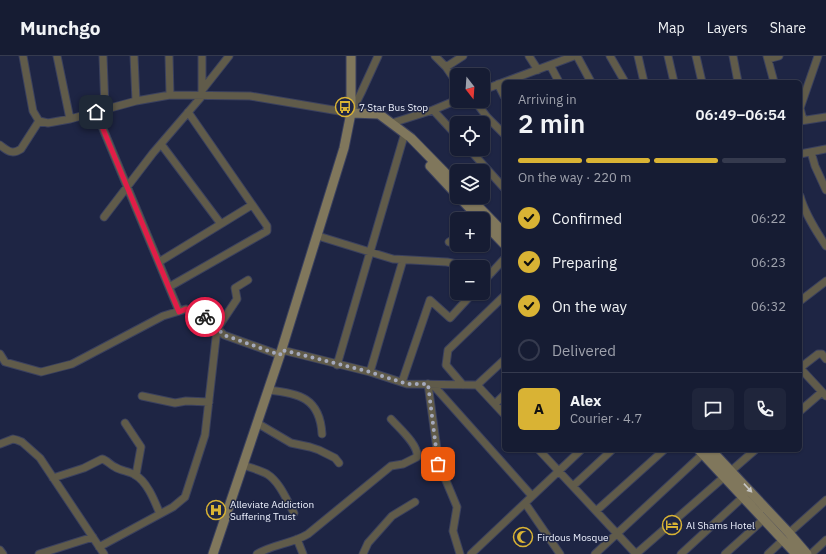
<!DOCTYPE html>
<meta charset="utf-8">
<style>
:root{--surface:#161c33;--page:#1f253b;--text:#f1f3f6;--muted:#9ea1ac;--line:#353a4e;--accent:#d9b334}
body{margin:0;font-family:"IBM Plex Sans",sans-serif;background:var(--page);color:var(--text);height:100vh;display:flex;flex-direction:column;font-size:15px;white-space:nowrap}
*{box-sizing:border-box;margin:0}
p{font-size:13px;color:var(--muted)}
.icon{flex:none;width:22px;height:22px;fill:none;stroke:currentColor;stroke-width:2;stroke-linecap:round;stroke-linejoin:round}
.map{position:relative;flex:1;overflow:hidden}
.side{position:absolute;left:502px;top:24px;width:300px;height:372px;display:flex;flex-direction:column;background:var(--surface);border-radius:6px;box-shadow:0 1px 3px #0004,0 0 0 1px var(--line)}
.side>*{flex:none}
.needle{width:26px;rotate:163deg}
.buttons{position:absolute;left:450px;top:12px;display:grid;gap:8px}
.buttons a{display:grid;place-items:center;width:40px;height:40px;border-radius:6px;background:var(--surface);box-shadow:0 1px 3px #0004,0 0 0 1px var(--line);font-size:20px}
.pin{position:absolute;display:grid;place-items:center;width:34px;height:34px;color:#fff;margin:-17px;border-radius:8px;box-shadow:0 2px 6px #0006}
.courier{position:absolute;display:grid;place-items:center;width:40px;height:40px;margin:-20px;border:3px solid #e11d48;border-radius:50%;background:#fff;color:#222;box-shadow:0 1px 5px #0007}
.summary em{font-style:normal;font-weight:600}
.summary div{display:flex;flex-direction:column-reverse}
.summary{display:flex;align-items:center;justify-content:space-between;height:68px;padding:0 16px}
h1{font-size:26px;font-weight:600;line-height:30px}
.bar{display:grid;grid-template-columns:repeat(4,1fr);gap:6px 4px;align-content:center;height:48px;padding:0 16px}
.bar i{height:5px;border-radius:3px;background:var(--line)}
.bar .selected{background:var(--accent)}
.bar p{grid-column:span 4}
.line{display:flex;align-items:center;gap:10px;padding:0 16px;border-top:1px solid var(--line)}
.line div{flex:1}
.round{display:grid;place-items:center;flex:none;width:42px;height:42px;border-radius:6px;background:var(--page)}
ol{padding:0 16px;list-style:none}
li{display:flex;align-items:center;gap:12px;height:44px}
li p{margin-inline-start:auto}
li .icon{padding:4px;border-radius:50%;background:var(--accent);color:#111;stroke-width:4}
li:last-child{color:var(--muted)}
li i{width:22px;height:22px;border:2px solid var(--line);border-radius:50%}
header{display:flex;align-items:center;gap:24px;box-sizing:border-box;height:56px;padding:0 20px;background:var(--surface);border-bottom:1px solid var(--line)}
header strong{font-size:19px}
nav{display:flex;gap:22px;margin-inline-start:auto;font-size:14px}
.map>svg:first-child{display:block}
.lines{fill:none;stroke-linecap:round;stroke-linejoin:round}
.street-casing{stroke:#3b415e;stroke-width:9}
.secondary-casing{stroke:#3b415e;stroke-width:11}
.street{stroke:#605b4a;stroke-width:7}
.secondary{stroke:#80775c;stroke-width:9}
.oneway{fill:#c6c6c5}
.done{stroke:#a4a9bc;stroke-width:4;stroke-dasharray:0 7.2}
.route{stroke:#e11d48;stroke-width:5}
.labels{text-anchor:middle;stroke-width:3;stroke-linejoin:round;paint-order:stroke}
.poi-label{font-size:10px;fill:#ecf0fd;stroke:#1e2544;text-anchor:start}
</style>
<header>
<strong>Munchgo</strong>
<nav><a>Map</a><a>Layers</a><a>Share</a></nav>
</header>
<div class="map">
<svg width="826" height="498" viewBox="0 0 826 498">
<rect width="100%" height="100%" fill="#1e2544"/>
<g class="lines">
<g class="street-casing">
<path id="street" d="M23,0L33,55L39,65L48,67L70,63L136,45L170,39L250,40L351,57L361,37L378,0
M57,0L70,63
M103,0L105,53
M134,0L136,45
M169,0L170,39
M435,0L446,11L457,27
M529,0L538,14
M577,0L591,26
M610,0L625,26
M638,0L644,26
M668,0L674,26
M696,0L702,26
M733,0L738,26
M767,0L774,26
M768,3L779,0
M550,9L559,26
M446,11L463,0
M498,28L504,40
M203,33L229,0
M483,34L574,0
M475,45L487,61L504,78
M433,54L457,80
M96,56L179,255
M803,64L800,52L818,0
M800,65L826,61
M392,67L433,54L457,44
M161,88L221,168
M0,89C8,95 12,99 21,93L39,65
M469,93L504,132
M811,96L815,110L826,134
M800,98L826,93
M800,140C805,158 816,175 826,190
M104,161L153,97L202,40V0
M318,180L393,203L447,206L471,211
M449,186L457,181
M159,206L252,149
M483,215L491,217
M483,226L504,203
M169,231L267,175V170L188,56
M800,245L826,225
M282,294L370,316L407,328L477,329L504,358
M0,298L5,306L41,316L72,308L163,260L186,253L203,259L224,279L280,299
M826,303L822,298H818L800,312L826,340
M337,309L404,80
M370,316L403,204
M402,326L430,244L450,262L473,237
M428,328L439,408L457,451L453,475L460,498
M433,329L532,440
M463,329L446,309L448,294L504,240
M477,329L504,304
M268,334C299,337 320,342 322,378
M142,340L175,347L186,345L209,346
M495,348L504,339
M800,355L822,336
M125,367L141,391L136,419
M257,367L291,387L310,391L319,394L335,402L339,407
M0,388L13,383L17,384L22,386L40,402L104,498
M539,394L636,498
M243,409C251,412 260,414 267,418C280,426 287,445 294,457
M53,422L84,412L102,403C107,404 110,409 115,411C121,415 129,415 135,419C147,425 155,446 160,458
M573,430L612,394
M525,447L560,498
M596,455L664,394
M789,477L826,444
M297,483L303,498
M99,491L173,451L185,441L205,379L217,273L237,243L235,232L248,224
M0,494L3,498
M39,498L93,481
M257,498C273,488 292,488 308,478L391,410L403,408L417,401C419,389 399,372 391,363
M363,498L368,487L392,460L415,446
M471,498L581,394
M595,498L706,395
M636,498L755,394
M681,498L743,441
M725,498L764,463
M768,498L783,484
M811,498L826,484"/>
</g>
<g class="secondary-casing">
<path id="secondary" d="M351,57L379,58L411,82L457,129
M430,110L457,139
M459,141L480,163
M469,141L504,177
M483,166L504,188
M699,394L796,498
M711,394L789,477L807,498
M213,498L280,299L344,92L351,57V0"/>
</g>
<use href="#street" class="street"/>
<use href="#secondary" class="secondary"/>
</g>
<defs><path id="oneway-solid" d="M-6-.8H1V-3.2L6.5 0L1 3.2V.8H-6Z"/></defs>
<use class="oneway" href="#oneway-solid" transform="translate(748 432) rotate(47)"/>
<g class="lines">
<path class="done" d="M205,261L224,279L280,299L282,294L370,316L407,328H428L438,408"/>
<path class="route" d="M96,56L179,256L186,253L205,261"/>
</g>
<defs>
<g id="bus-ring" transform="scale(1)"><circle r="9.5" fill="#1e2544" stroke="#d9b334" stroke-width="1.5"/><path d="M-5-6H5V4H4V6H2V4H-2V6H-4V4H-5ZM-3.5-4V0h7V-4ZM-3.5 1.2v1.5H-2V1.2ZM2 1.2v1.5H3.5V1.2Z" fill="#d9b334"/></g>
<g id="hospital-ring" transform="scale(1)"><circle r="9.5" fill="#1e2544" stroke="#d9b334" stroke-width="1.5"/><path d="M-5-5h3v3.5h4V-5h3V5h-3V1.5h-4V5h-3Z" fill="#d9b334"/></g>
<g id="hotel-ring" transform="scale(1)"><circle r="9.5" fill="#1e2544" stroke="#d9b334" stroke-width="1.5"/><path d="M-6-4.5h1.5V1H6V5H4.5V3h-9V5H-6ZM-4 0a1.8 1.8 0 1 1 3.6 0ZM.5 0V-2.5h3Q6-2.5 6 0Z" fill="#d9b334"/></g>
<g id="mosque-ring" transform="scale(1)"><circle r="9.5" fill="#1e2544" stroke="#d9b334" stroke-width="1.5"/><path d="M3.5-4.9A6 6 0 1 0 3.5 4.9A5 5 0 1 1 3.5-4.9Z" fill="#d9b334"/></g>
</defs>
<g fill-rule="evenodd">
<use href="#bus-ring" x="345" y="51"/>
<use href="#hospital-ring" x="216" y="454"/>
<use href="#hotel-ring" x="672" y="469"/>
<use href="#mosque-ring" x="523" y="481"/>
</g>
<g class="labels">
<g class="poi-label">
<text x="359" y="55">7 Star Bus Stop</text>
<text x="230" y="452">Alleviate Addiction<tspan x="230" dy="12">Suffering Trust</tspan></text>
<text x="686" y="473">Al Shams Hotel</text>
<text x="537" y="485">Firdous Mosque</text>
</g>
</g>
</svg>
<div class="buttons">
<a><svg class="needle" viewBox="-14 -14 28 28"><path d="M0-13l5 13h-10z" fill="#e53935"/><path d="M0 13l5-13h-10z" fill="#9ea1ac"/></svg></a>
<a><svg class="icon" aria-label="locate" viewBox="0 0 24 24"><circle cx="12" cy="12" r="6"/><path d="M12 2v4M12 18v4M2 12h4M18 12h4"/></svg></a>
<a><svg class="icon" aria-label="layers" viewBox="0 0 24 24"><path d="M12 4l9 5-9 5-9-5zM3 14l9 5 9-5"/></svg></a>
<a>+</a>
<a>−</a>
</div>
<div class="pin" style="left:438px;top:408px;background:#ea580c"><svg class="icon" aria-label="bag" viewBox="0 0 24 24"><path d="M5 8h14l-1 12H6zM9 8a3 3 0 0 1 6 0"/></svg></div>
<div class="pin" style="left:96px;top:56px;background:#1f2937"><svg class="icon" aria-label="home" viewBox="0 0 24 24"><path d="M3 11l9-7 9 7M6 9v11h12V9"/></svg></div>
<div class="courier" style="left:205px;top:261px"><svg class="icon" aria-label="bike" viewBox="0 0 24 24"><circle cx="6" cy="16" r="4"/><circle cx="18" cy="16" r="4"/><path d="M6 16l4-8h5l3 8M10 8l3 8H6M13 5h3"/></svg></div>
<section class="side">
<div class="summary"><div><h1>2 min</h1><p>Arriving in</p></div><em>06:49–06:54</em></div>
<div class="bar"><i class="selected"></i><i class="selected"></i><i class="selected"></i><i></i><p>On the way · 220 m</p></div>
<ol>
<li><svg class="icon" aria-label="check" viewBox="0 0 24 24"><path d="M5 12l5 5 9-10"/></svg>Confirmed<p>06:22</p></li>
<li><svg class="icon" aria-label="check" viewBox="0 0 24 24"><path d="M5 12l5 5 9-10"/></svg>Preparing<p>06:23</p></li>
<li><svg class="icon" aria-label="check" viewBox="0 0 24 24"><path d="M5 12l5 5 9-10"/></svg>On the way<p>06:32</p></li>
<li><i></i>Delivered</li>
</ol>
<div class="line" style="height:72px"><b class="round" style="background:var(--accent);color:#111">A</b><div><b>Alex</b><p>Courier · 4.7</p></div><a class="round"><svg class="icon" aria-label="chat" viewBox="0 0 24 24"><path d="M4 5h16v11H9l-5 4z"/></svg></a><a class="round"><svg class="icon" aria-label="phone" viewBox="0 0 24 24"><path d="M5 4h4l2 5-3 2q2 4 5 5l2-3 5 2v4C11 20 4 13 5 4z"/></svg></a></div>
</section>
</div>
